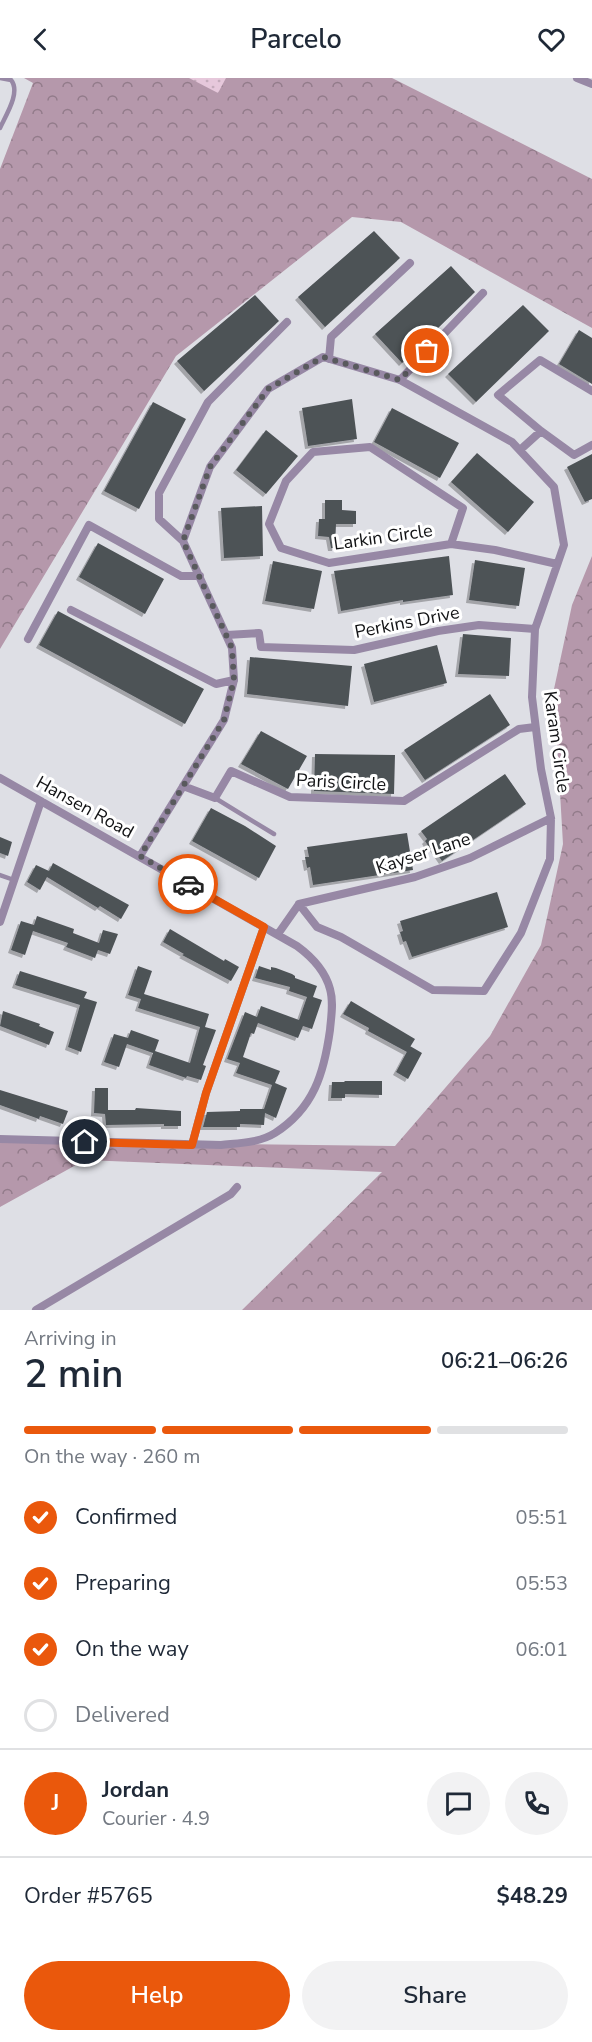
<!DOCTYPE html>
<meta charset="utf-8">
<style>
:root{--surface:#fff;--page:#f2f2f3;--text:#1f2937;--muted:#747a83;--line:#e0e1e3;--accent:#ea580c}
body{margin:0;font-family:"Nunito Sans",sans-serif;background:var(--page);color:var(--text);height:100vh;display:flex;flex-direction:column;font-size:22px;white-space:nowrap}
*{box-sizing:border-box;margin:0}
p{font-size:20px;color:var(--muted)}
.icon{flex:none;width:33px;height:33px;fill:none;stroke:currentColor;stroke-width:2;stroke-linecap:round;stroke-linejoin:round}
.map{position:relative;height:1232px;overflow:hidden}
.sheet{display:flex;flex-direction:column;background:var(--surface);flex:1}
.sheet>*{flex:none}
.pin{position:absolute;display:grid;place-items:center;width:51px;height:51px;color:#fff;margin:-26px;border:3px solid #fff;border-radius:50%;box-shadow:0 2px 6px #0007}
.courier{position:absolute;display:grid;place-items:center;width:60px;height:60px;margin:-30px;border:4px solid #ea580c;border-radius:50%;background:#fff;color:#222;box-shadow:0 2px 8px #0007}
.summary em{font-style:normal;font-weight:600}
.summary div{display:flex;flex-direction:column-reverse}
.summary{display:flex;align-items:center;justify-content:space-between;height:102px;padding:0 24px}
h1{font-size:39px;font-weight:600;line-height:45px}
.bar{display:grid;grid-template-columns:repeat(4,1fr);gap:9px 6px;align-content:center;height:72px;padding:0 24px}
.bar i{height:8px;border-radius:4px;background:var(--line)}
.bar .selected{background:var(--accent)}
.bar p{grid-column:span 4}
.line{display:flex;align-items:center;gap:15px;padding:0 24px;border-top:2px solid var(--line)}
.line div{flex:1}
.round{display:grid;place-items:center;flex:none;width:63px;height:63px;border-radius:32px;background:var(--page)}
ol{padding:0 24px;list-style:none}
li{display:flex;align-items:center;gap:18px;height:66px}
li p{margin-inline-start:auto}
li .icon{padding:6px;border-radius:50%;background:var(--accent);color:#fff;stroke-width:4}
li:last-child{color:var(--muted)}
li i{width:33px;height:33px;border:3px solid var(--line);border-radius:50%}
.primary-button{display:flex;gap:12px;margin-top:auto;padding:12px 24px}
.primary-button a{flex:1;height:69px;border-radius:36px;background:var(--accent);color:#fff;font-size:24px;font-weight:600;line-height:69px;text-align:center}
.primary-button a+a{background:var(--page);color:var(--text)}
header{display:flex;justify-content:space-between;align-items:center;height:78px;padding:0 24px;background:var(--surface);font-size:27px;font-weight:600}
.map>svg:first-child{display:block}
.forest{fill:url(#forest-crowns)}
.park{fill:url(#park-dots)}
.building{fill:#4e5357;filter:url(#shadow)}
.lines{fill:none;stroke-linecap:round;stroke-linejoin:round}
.lane{stroke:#9788a5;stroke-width:4.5}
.street{stroke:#9788a5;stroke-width:8}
.done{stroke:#595a5d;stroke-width:6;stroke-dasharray:0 10.8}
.route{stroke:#ea580c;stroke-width:8}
.labels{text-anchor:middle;stroke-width:6;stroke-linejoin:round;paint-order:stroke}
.street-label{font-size:18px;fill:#111214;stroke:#fff}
</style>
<header><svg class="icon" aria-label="back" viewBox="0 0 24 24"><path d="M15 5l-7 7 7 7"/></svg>Parcelo<svg class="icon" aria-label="heart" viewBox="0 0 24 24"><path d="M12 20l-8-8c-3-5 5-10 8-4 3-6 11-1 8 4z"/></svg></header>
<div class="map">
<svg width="592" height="1232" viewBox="0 0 592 1232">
<defs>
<pattern id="forest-crowns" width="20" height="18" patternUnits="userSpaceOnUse" patternTransform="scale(1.5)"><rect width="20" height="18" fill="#b598ab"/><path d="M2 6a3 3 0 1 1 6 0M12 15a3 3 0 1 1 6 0" fill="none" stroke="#927b8a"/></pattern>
<pattern id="park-dots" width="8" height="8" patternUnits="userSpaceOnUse" patternTransform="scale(1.5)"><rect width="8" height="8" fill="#e6c8db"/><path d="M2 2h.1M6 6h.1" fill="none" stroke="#c4abbb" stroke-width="1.8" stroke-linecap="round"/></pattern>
<filter id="shadow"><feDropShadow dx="-3" dy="3" stdDeviation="0" flood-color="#0004"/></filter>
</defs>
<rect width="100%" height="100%" fill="#dedfe5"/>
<path class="forest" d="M24,0H392L592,101V250L401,144L352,139L176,278L0,571V91L33,5Z
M592,478V1232H242L382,1094L85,1082L0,1129V1063L395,1068L490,958L541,867L563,766L554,611L572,527Z"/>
<path class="park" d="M189,0H226L218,15Z"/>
<path class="building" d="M374,153L400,180L325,249L298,219Z
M451,188L475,214L402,285L375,256Z
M255,217L279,243L204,313L177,283Z
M523,227L549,253L476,324L448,296Z
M579,252L592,260V306L559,286Z
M352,321L357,361L308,368L302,330Z
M153,324L186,341L139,431L104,413Z
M392,330L459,365L440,400L374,364Z
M266,352L298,378L266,416L236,392Z
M477,375L534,424L508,454L451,404Z
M592,376V421L585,424L567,389Z
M325,422H342V432L356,433V446H336L335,470H331L329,459L318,458L319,441H325Z
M262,428L263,478L224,480L221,430Z
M98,465L164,501L145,536L79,499Z
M449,478L453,517L403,524V522L341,533L334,493Z
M475,482L525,490L519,528L469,522Z
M273,483L322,493L314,531L265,523Z
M58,533L204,611L185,646L39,567Z
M463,556L511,560L509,598L458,596Z
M437,567L447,605L374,624L364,586Z
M250,579L352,588L348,628L247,616Z
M490,616L510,647L425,702L404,672Z
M261,653L307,678L288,711L241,686Z
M315,676L395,677L394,716L314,713Z
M505,696L526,726L442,783L433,770L430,771L425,763L427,761L421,753Z
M211,730L245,748L276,768L259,800L192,763Z
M407,755L413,792L313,807L310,789L307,790L305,779H309L307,769Z
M0,759L12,764L8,778L0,775Z
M53,785L129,827L121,841L100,828L98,830L47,799L40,812L27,804L36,787L49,793Z
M497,814L508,849L412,879L406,863L403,864L400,854L403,853L400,843Z
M37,838L74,851L73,855L99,865L103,852L118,856L110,876L98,872L95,880L66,869L68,865L33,853L25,877L11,872L21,843L34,847Z
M170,851L224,883L225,881L239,889L231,903L182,877L184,876L163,864Z
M138,888L152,893L144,916L209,936L205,949L216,952L203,987L206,988L201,1002L187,998L186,1000L149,987L153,975L127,966L119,989L104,984L114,956L128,960L131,952L159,962L155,973L190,985L200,949L138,930L141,921L128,917Z
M259,888L271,892V889L276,890L292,896L295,898V900L317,908L313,919L322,922L312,951L303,948L298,960L258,945L254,956L251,955L243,979L280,993L275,1005L287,1010L276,1040L265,1035L264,1047L240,1046V1049H203L207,1034L240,1033V1031H264L272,1007L236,995L240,985L227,981L245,934L257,939L261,928L299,942L307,919L289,913L290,909L255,900Z
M20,893L87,914L84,920L97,924L81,974L68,969L80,927L15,907Z
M351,923L415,961L407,974L368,953L369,950L343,936Z
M3,933L40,946L39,948L54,954L49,967L0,948Z
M410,968L422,975L408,1001L396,994Z
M345,1003H382V1017L345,1016V1020H331L332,1004H344Z
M95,1010H108V1032H135L136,1030L181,1033V1048H164V1046L106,1047L105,1036L94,1035Z
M0,1012L68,1033L63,1046L40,1038L39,1041L0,1027Z"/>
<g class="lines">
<path class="lane" d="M0,0L11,2C21,14 6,37 0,50
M215,720L274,756
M0,797L14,802"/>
<path class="street" d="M577,0L592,6
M329,281L331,259L410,185
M400,302L483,215
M592,313L540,282L498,317L541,353L574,377L592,367
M520,372L541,353
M183,463L159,441V415L208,324L287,244
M451,466L463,430L370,369L313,374L286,403L269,446L281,470L329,485L451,466L495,472L557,486
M71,532L216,606L234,602
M227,557L259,555L261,569L354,572L438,553L479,547L535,551
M28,561L89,447L181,498H200
M0,700L297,868C312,879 325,892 330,911C334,925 331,939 330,952C324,995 314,1030 275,1055C259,1065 239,1065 221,1067L0,1061
M183,708L215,720L231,693L290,719L404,723L519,651L535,649
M140,778L224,642L234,602L232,570L183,463L210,389L268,311L323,279L400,302L512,364L554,409L564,467L535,551L532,619L541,691L551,740L550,781L521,855L484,913L433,912L341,859L317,849L299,826L278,856
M299,826L415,799L470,780L551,740
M0,844L41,723
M192,1067L206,1015L264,849
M36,1232L231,1116L237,1109"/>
</g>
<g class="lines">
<path class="done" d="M188,806L140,778L224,642L234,602L232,570L183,463L210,389L268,311L323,279L400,302L427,273"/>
<path class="route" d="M85,1064L192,1067L206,1015L264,849L188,806"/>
</g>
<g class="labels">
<g class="street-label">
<text transform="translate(383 459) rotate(-8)" y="6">Larkin Circle</text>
<text transform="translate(407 544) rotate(-11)" y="6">Perkins Drive</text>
<text transform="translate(557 664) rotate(82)" y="6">Karam Circle</text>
<text transform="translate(341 704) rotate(3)" y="6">Paris Circle</text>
<text transform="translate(85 729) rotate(29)" y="6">Hansen Road</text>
<text transform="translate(423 775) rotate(-18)" y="6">Kayser Lane</text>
</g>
</g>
</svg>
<div class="pin" style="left:427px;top:273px;background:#ea580c"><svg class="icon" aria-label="bag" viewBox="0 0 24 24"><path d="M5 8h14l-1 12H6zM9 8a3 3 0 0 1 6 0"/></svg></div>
<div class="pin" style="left:85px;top:1064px;background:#1f2937"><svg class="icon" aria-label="home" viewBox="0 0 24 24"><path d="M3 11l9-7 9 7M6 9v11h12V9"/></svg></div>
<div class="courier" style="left:188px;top:806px"><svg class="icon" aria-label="car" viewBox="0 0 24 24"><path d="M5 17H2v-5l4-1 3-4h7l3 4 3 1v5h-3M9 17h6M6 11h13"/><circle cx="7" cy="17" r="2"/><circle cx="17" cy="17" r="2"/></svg></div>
</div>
<section class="sheet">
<div class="summary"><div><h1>2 min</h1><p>Arriving in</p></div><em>06:21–06:26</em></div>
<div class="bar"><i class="selected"></i><i class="selected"></i><i class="selected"></i><i></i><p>On the way · 260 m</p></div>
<ol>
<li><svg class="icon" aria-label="check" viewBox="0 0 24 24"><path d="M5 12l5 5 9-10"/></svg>Confirmed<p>05:51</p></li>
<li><svg class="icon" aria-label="check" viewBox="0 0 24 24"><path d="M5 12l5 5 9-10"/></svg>Preparing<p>05:53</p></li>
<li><svg class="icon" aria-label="check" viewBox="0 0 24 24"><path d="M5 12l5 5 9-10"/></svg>On the way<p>06:01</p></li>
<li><i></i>Delivered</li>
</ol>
<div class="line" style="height:108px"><b class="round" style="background:var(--accent);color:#fff">J</b><div><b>Jordan</b><p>Courier · 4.9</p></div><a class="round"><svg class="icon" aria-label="chat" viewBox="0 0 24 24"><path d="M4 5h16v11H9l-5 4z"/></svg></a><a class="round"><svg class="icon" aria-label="phone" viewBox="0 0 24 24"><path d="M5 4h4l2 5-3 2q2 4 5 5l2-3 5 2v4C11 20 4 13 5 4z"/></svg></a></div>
<div class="line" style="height:78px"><div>Order #5765</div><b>$48.29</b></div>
<div class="primary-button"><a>Help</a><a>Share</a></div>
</section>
